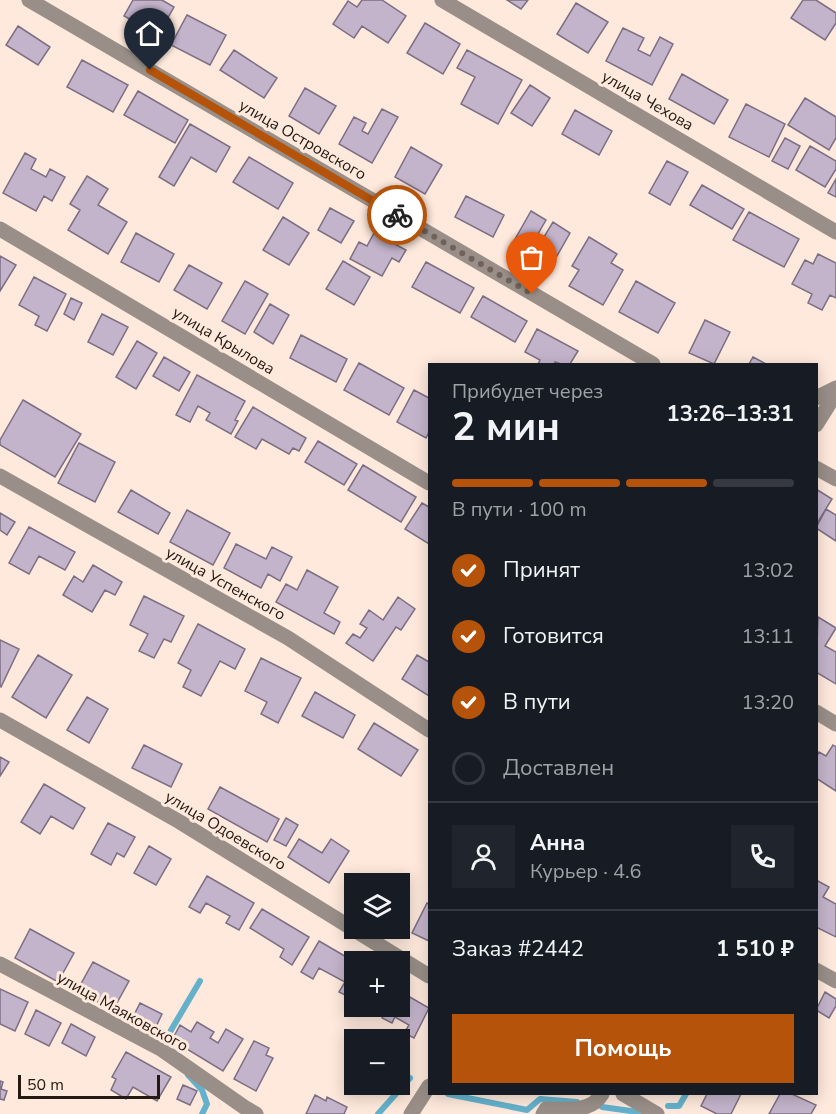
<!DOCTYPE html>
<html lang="ru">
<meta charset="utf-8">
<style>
:root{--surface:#171b24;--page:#20242c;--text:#f1f3f6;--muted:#9ea1a6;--line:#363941;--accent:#b45309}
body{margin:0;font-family:"Nunito Sans",sans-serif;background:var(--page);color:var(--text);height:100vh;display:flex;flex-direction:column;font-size:22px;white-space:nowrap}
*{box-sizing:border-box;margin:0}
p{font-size:20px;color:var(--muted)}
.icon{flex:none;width:33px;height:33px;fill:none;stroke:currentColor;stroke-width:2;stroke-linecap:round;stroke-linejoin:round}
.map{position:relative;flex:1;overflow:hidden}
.panel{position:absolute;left:428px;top:363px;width:390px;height:732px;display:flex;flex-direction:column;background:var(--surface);border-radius:0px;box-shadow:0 3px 15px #0003}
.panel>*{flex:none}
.controls{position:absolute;left:344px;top:873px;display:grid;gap:12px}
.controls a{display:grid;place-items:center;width:66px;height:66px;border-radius:0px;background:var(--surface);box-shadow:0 3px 15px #0003;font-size:30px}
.scale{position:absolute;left:18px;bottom:15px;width:142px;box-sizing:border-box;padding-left:6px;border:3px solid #231a14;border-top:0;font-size:16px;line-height:21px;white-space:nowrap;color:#231a14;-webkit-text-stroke:4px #fee9dc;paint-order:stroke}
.pin{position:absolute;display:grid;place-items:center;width:51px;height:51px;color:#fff;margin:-62px -26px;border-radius:50% 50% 50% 0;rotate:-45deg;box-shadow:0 0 6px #0007}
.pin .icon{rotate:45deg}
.courier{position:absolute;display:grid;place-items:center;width:60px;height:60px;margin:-30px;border:4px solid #b45309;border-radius:50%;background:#fff;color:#222;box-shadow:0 2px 8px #0007}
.head em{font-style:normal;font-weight:700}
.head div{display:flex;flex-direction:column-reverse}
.head{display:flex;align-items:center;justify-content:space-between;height:102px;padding:0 24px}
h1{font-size:39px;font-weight:700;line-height:45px}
.bar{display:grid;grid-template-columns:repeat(4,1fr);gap:9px 6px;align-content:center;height:72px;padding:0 24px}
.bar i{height:8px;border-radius:4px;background:var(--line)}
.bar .current{background:var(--accent)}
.bar p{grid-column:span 4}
.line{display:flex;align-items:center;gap:15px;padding:0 24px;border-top:2px solid var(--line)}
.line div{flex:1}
.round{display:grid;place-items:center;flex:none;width:63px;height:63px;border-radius:0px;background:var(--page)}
ol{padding:0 24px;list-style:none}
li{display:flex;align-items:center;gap:18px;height:66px}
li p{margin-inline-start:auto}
li .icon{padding:6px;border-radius:50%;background:var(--accent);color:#fff;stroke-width:4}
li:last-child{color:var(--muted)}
li i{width:33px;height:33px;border:3px solid var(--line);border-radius:50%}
.cta{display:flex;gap:12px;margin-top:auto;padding:12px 24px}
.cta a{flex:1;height:69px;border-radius:0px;background:var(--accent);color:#fff;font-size:24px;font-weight:700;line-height:69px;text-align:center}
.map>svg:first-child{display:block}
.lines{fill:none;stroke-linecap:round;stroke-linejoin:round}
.stream{stroke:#64b1cb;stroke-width:6}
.building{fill:#c4b4cb;stroke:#7c6e83;stroke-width:1.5}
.minor{stroke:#998f88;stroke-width:15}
.done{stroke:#70625a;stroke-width:6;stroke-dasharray:0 10.8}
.route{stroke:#b45309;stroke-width:8}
.labels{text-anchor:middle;stroke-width:6;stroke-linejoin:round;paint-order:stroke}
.street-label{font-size:16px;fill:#231a14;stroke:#fee9dc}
</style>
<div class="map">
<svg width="836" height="1114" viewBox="0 0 836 1114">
<rect width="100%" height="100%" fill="#fee9dc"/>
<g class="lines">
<path class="stream" d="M167,1037L200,981
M188,1075L202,1090L207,1104L202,1114
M448,1094L527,1110L540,1099L577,1102
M668,1106H679L686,1094
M602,1107L638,1112L642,1114
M378,1114L410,1078"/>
</g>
<path class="building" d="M133,0H162L174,7L158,35L124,16Z
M362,0H382L406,16L388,43L362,26L354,38L333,24L348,1L357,7Z
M507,0H528L521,9Z
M803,0H816L836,13V23L825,40L791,18Z
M576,3L608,22L588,53L557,34Z
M187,15L226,35L210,65L171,45Z
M425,23L460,44L443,74L407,53Z
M18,26L50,47L38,65L6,45Z
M623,28L644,38L638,50L650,56L660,37L673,44L652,85L606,61Z
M234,50L277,78L264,98L220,70Z
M467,50L522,80L498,124L461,104L475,77L457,68Z
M82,60L128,85L113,112L67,87Z
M682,74L728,100L714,124L669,99Z
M530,85L550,98L532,126L511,113Z
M305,88L336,106L319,134L289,116Z
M138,91L188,120L175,143L124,115Z
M805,98L836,117V138L829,150L788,125Z
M746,104L785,124L769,157L729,137Z
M382,109L398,117L372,163L339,144L354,117L366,123L362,131L368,134Z
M575,110L612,131L599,155L562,134Z
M190,124L230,147L216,172L191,157L174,186L159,177Z
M785,138L800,146L788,169L772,161Z
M810,146L836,161V169L825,187L796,170Z
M411,147L442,165L425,194L395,177Z
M25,153L36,159L31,169L46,177L50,169L65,177L52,201L44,196L36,211L3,193Z
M249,157L293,183L278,209L233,182Z
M667,161L688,172L670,205L649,193Z
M87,176L108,189L98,205L127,222L108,254L68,230L80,210L70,204Z
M836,179V197L828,193Z
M702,185L744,209L732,229L690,205Z
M466,196L504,215L493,237L455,217Z
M330,208L354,221L341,243L318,230Z
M531,211L546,220L538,234L544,237L553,222L570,233L549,270L510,248Z
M749,212L799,239L784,267L733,240Z
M283,217L309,233L289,265L263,250Z
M136,233L174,254L159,282L121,262Z
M374,233L406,250L399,262L392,258L382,276L350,259L359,242L367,246Z
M589,237L617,254L611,263L623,270L603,305L569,286L579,270L572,266Z
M818,254L836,263V298L830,295L822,310L808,303L812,294L792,284L805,260L813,264Z
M0,256L16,265L0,291Z
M343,261L370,277L354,305L326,289Z
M426,262L474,288L460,313L412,287Z
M189,265L222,283L207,309L174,290Z
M34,277L66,294L47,331L35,325L39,316L19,305Z
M245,281L268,294L245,334L222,321Z
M636,281L675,303L658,333L619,312Z
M483,296L527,321L515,342L471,317Z
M71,298L82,303L74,320L64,314Z
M270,304L289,315L273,344L254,332Z
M102,314L128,327L113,355L88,342Z
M705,320L730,332L714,364L689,353Z
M537,329L578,351L570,364H561L555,362L554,364H538L540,360L525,352Z
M301,335L347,359L336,382L290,358Z
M137,341L157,353L136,389L116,377Z
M164,357L190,372L179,391L153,376Z
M753,357L766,364H749Z
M359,363L404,388L389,415L344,390Z
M197,375L245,401L235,420L238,421L231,434L206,420L210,413L198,406L190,422L176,415Z
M414,390L429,398V432L426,438L397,422Z
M23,400L81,434L55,477L0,445V440Z
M253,407L306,438L299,451L293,448L289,454L262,439L256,449L235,437Z
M318,441L357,464L344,485L305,462Z
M79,443L115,462L95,502L58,483Z
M363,465L416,497L401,522L348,490Z
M816,489L832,499L816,525Z
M131,490L170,513L158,534L118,512Z
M422,503L429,507V544L405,529Z
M826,509L836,515V541L816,528Z
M187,510L230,533L213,565L170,542Z
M0,513L15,522L7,535L0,530Z
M29,527L75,552L65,570L39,556L29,574L9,563Z
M236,544L266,559L272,547L292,557L280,581L268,574L261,588L224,568Z
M93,565L122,582L115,595L105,590L92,612L63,595L74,576L83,582Z
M307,570L338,587L324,613L340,622L334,634L276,602L286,584L297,590Z
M144,596L184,616L171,642L164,639L154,658L139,651L148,634L130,625Z
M398,597L415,609L401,630L396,627L373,661L346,643L353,634L360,638L367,628L360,624L369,610L383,620Z
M818,617L836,628L825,646L836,652V684L816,672Z
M198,624L245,649L235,669L220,661L201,696L183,687L191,670L178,663Z
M0,640L19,649L1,687L0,686Z
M38,655L72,675L46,718L12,697Z
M417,655L429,662V696L402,679Z
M261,658L301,678L278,723L261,714L267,702L245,691Z
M315,692L355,715L343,738L302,716Z
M87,697L108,709L89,743L67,730Z
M374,723L418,750L401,776L358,749Z
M144,745L182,764L171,787L132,768Z
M833,745L836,747V791L816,778V757L819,752L826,756Z
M0,757L9,762L0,776Z
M44,784L85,808L73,829L51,816L40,834L21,822Z
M220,787L279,819L267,842L208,809Z
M286,818L298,825L286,846L274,840Z
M108,823L135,837L124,857L117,853L111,865L91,854Z
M299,839L322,853L331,839L349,851L329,883L288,857Z
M149,846L171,859L156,885L134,873Z
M207,876L254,903L239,930L226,923L230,916L206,903L200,913L189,907Z
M816,880L829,887L823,897L836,904V937L816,927Z
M427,903L429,904V941L412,933Z
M262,909L309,937L292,965L280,957L284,949L250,928Z
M30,929L74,953L58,982L15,958Z
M319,941L355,962L354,993L351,998L339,992L345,982L319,968L313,979L301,972Z
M93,962L129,981L113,1010L77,991Z
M0,989L28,1002L15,1031L0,1024Z
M825,992L836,999V1006L829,1018L816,1010Z
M408,996L429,1008L414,1038L404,1033L409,1025L395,1017L392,1023L382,1018L388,1006H399V999L405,1003Z
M140,1003L162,1014L154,1031L132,1019Z
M36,1010L61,1023L49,1046L25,1034Z
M197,1022L214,1032L210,1038L218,1043L226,1029L243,1039L223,1071L172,1040L180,1025L191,1032Z
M71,1024L95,1037L86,1056L62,1043Z
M254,1041L269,1048L266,1055L273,1058L256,1091L234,1079Z
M126,1052L171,1077L157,1101L133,1087L126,1099L111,1090L116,1079L112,1077Z
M0,1081L3,1082L1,1089L7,1091L4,1100L0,1099Z
M183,1085L197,1091L190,1105L177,1099Z
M707,1094H741L731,1114H717L701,1106Z
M780,1094H792L816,1105L811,1114H769Z
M315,1095L326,1101L327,1097L347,1107L344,1114H306Z"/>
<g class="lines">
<path class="minor" d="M29,0L653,364
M442,0L836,232
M0,229L429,483
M816,398L836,388
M816,425L836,393
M816,468L836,479
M0,476L288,638L429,730
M816,712L836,724
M0,720L180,822L429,976
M0,964L161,1049L244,1107L256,1114
M816,970L836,981
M623,1094L657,1114
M411,1114L429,1086
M543,1114L546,1109C566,1109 591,1113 602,1094"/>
</g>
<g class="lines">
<path class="done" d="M397,215L532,294"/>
<path class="route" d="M150,70L397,215"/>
</g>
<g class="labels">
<g class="street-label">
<text transform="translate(648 100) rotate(30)" y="6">улица Чехова</text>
<text transform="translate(303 139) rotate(30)" y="6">улица Островского</text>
<text transform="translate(224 340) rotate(31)" y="6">улица Крылова</text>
<text transform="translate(226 583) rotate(29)" y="6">улица Успенского</text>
<text transform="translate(226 830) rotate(31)" y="6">улица Одоевского</text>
<text transform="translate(123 1011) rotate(29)" y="6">улица Маяковского</text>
</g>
</g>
</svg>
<div class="controls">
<a><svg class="icon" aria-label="layers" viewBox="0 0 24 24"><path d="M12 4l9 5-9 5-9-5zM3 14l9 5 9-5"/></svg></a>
<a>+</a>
<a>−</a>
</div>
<div class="scale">50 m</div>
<div class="pin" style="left:532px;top:294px;background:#ea580c"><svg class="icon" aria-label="bag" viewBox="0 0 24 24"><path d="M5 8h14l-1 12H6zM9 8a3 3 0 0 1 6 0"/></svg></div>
<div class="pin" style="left:150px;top:70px;background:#1f2937"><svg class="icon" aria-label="home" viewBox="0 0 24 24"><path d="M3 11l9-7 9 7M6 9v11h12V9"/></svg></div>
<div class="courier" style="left:397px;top:215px"><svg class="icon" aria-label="bike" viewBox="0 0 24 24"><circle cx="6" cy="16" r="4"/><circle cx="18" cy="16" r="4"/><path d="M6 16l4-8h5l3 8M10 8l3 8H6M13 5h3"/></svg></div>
<section class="panel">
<div class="head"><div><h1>2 мин</h1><p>Прибудет через</p></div><em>13:26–13:31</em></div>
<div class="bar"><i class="current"></i><i class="current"></i><i class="current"></i><i></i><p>В пути · 100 m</p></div>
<ol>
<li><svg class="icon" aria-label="check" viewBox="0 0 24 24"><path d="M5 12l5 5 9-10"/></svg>Принят<p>13:02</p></li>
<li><svg class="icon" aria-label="check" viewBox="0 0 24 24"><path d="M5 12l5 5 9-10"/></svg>Готовится<p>13:11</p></li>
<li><svg class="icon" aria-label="check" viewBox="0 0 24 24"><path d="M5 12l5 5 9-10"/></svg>В пути<p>13:20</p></li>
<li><i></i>Доставлен</li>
</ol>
<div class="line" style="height:108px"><a class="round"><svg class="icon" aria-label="person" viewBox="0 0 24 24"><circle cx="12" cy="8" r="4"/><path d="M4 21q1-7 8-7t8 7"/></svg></a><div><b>Анна</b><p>Курьер · 4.6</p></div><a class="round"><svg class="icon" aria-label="phone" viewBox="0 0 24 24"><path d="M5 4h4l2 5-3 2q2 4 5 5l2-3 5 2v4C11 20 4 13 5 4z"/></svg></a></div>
<div class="line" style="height:78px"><div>Заказ #2442</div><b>1 510 ₽</b></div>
<div class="cta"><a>Помощь</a></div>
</section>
</div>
